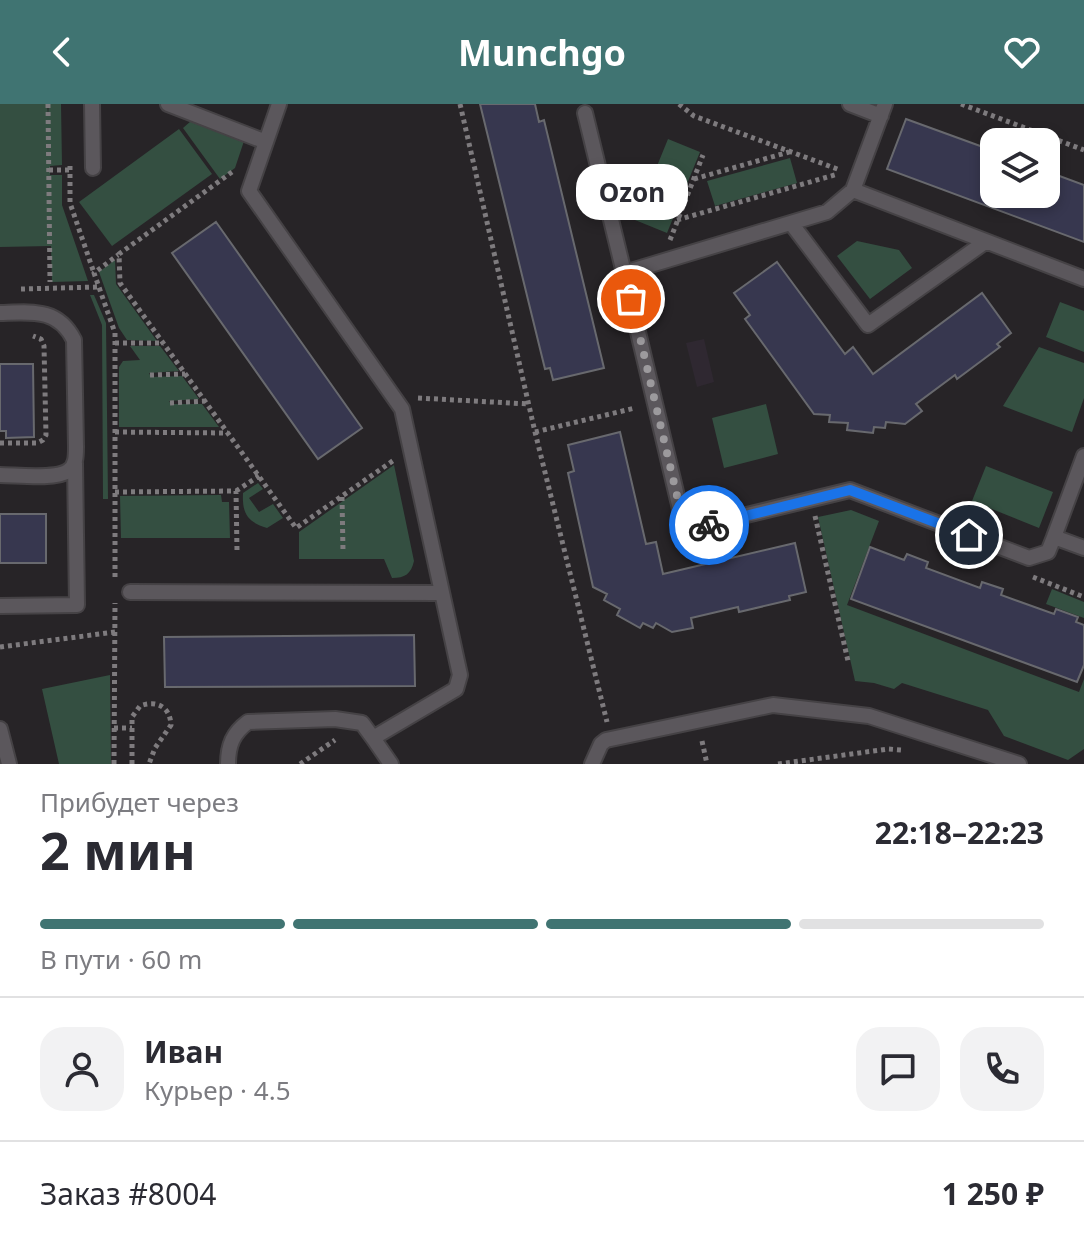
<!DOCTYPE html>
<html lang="ru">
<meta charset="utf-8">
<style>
:root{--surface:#fff;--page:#f2f2f3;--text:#2b2b33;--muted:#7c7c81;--line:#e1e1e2;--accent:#407472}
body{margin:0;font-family:"Noto Sans",sans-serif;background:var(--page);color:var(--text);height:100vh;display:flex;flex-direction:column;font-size:30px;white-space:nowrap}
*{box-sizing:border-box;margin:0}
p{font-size:26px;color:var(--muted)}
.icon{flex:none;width:44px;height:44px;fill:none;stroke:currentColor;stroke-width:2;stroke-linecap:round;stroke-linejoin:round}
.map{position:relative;height:660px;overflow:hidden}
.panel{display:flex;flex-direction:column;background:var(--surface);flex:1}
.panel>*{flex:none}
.controls{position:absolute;left:980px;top:24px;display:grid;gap:16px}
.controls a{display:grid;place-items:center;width:80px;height:80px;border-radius:16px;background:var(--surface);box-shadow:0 4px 12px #0003;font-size:40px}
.pin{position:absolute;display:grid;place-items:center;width:68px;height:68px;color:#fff;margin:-34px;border:4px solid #fff;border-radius:50%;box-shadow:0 2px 8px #0007}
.courier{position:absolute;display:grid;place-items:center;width:80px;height:80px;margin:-40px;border:6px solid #1a73e8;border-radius:50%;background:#fff;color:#222;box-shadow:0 2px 10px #0007}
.bubble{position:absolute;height:56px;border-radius:24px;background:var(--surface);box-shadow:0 4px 12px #0003;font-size:26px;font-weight:700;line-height:56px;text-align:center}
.overview em{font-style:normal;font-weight:700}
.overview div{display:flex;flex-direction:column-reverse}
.overview{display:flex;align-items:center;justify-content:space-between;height:136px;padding:0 40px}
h1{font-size:52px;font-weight:700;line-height:60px}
.bar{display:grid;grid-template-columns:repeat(4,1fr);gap:12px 8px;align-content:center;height:96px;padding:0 40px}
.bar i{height:10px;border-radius:6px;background:var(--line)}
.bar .on{background:var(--accent)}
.bar p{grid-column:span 4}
.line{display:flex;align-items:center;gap:20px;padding:0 40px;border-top:2px solid var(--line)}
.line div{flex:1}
.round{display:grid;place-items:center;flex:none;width:84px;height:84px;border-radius:24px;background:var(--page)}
header{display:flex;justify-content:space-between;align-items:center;height:104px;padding:0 40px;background:var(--accent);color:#fff;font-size:36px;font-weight:700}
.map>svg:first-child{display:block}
.built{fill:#2f2831}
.green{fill:#344f41}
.building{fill:#37374f;stroke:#68696e;stroke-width:2}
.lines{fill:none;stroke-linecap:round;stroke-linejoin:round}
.lane-casing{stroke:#454245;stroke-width:18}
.path{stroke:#7e7b7e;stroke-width:5;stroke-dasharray:4 4;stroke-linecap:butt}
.lane{stroke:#5b575c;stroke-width:14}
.done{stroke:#9c9a9d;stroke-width:8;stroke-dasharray:0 14.4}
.route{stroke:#1a73e8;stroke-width:10}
</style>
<header><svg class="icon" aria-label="back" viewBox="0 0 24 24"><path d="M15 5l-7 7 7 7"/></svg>Munchgo<svg class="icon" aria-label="heart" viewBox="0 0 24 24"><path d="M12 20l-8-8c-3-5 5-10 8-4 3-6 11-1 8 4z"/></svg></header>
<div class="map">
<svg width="1084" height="660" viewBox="0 0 1084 660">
<rect width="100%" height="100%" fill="#272427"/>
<path class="built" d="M704,235L714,278L697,283L686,239Z"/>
<path class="green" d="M0,0H47L48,11L49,0H61L62,61L50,62V71H62V101L88,177L52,178L51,142L0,143Z
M191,17L244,37L235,64L220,75L183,24Z
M179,25L212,70L112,142L79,98Z
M668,35L700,48L667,129L635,116Z
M790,54L797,79L715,102L707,77Z
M857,137L899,146L912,164L870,195L837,152Z
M115,156L116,180L157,237L127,236L119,224L99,168Z
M90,191H94L106,219L108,395H103L102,221Z
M1060,198L1084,207V248L1046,233Z
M130,242H160L179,267L149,269L151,273L182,272L199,295L169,297L171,300H202L219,323H119V263L123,257L140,256Z
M1039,243L1084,259V294L1072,328L1003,302Z
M766,300L778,350L724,364L712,314Z
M394,361L414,457C411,470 405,474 392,474L384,455H299V428Z
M986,362L1053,388L1039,424L972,397Z
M258,379L263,385L249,394L259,408L273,400L283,414L267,424C247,418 242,409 243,389Z
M221,391L222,398H229L230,434H121L120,392Z
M851,406L879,417L847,501L1079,588L1084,575V645L1068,656L1004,632L988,606L902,579L894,585L874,579L855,577L818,413Z
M1052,485L1084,498V514L1046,500Z
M110,571L111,660H59L42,585Z"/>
<path class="building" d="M480,0H535L539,18L544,16L604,264L553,276L550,264L545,265Z
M906,15L994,47V90H1046V67L1084,81V138L887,65Z
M216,118L362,324L318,355L172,149Z
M777,158L845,250L853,243L873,270L982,189L1011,229L997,240L1000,243L957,275L955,271L916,300L922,307L905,320L886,318L885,324L874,323L873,329L847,326L848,319L829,318L830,311L814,310L745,215L750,211L734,189Z
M0,260H33L34,333L6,334V327H0Z
M620,328L646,440L656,438L663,470L795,439L806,488L789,492L790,496L739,508L738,503L691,514L693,524L672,528L656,519L653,524L643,519L640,524L617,511L620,505L604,496L607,490L593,483L568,369L574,367L568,341Z
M0,410H46V459H0Z
M870,443L904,456L907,450L928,458L926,464L980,484L982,478L1003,485L1001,491L1054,510L1056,505L1078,513L1076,518L1084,521V561L1077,578L851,495Z
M414,531L415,582L165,583L164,533Z"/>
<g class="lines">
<g class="lane-casing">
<path id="lane" d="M92,0L93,64
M168,0L266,38
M279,0L249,87L402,305L460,571L456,585L373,634L391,660
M850,0L881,12
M885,0L853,86L1084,175
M585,9L624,169L827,108L853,86
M791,119L868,221L985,138
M624,169L685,426L850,386L1029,454L1048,448L1054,433
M0,209C32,208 58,204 74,236L76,343C76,352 76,362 68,367C55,376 16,371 0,371
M1084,352L1054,433L1084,444
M130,488L441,489
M0,502L77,501L75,359
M0,625L9,660
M228,660C228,641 233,629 248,618L335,615L362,619L373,634
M592,660L601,640L606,636L773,601L869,612L1019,660"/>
</g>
<path class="path" d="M48,0L50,178
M460,0L535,328L607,618
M679,0L694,12L840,66
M961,0L1084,46
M70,62V99L94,169
M49,66H70
M232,68L119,150L120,179L296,424L394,356
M694,75L789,48
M677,116L838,70
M670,136L703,51
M21,185L99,183
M115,239H164
M150,271L185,270
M418,294L529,300
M170,299L205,297
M115,328L228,329
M535,328L635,304
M0,339H37L43,336L46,331L44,242L41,235L33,232
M236,387L259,372
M115,388L236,387L237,447
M342,393L343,447
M815,412L848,557
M115,473V229L94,169L118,151
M1033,473L1084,493
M0,543L115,528
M114,624H132
M702,637L707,660
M114,660L115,499
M132,660V613L140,602C156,596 170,602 171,621L155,644L149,660
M300,660L335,636
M778,660L888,645L901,646"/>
<use href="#lane" class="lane"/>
</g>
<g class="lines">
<path class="done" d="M631,195L685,426L709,421"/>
<path class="route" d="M709,421L850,386L969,431"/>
</g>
</svg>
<div class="controls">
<a><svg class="icon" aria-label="layers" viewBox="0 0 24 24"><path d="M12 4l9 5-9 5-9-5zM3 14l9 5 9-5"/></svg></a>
</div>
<div class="pin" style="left:631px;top:195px;background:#ea580c"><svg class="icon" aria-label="bag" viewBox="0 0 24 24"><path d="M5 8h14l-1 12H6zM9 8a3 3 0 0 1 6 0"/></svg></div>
<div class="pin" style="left:969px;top:431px;background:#1f2937"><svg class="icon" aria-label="home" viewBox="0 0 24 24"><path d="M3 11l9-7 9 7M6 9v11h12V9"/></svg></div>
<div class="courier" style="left:709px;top:421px"><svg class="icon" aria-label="bike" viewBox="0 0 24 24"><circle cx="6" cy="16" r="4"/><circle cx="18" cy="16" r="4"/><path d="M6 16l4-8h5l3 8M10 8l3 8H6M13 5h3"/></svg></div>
<div class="bubble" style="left:576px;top:60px;width:112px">Ozon</div>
</div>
<section class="panel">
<div class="overview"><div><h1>2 мин</h1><p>Прибудет через</p></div><em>22:18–22:23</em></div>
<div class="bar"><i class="on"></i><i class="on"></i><i class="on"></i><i></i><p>В пути · 60 m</p></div>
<div class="line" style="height:144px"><a class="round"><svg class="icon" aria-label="person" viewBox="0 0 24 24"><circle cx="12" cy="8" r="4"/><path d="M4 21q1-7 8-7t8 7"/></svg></a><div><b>Иван</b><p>Курьер · 4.5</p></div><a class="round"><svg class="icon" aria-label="chat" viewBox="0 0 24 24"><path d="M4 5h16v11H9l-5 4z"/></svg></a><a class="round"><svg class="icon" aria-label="phone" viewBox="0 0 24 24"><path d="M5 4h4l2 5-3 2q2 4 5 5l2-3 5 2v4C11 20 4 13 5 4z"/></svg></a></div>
<div class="line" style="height:104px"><div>Заказ #8004</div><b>1 250 ₽</b></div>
</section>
